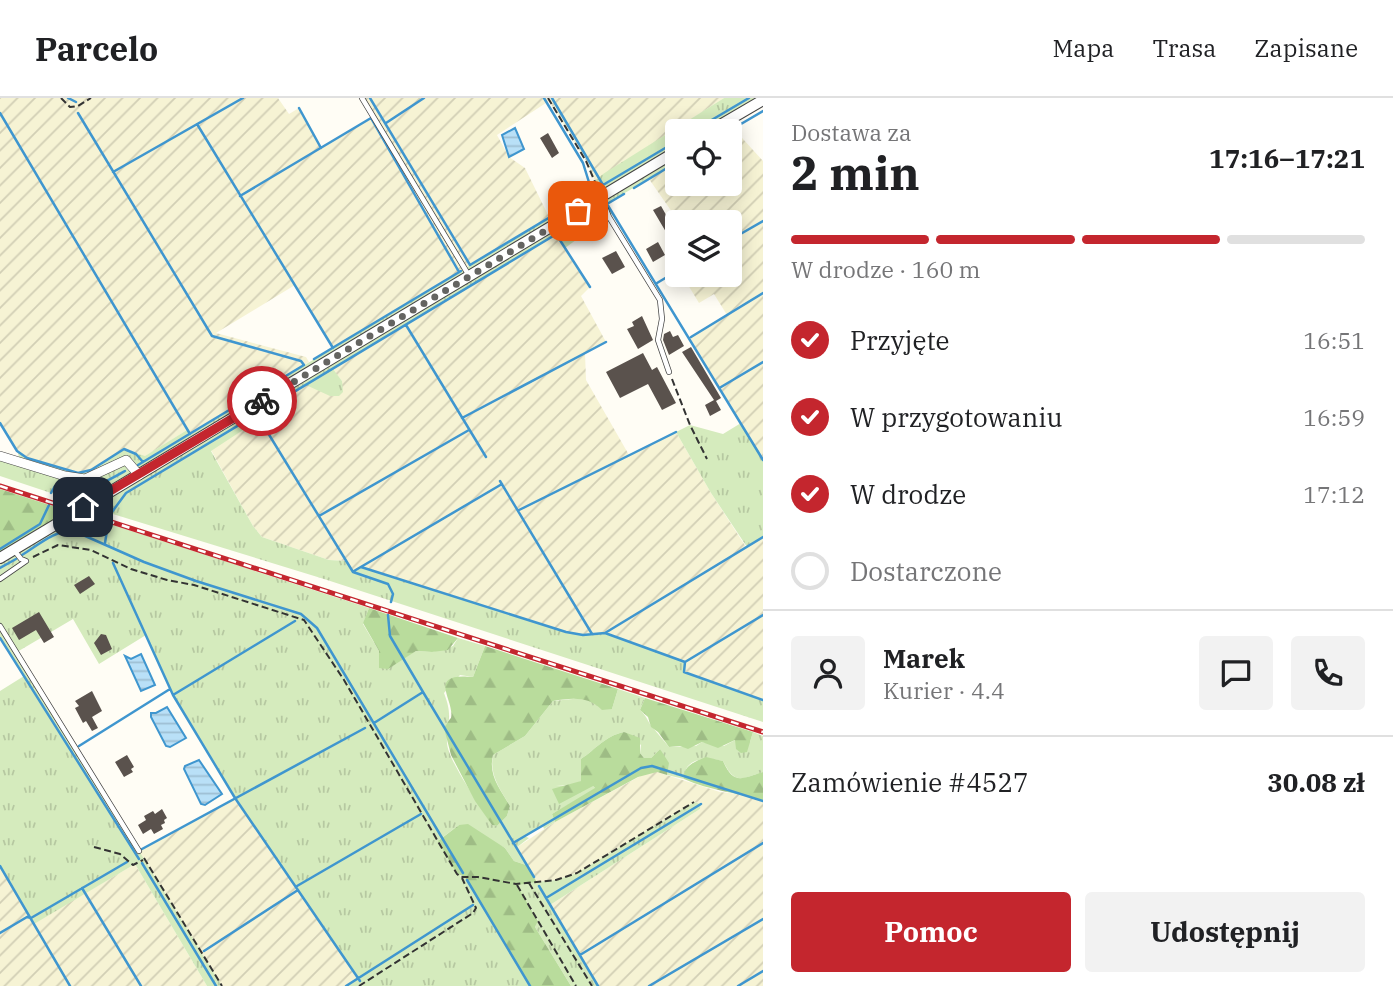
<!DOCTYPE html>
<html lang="pl">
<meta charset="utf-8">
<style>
:root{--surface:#fff;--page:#f2f2f2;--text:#202124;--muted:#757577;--line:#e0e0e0;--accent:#c4262e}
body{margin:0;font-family:"IBM Plex Serif",serif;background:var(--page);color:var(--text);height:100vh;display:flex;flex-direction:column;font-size:26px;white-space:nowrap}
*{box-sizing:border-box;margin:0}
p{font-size:23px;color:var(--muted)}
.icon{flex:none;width:38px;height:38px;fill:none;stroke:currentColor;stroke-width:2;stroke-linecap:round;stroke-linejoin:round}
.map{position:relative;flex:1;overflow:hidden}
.details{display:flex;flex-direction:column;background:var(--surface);width:630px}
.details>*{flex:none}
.fabs{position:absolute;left:665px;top:21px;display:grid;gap:14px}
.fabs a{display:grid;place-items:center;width:77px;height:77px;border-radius:7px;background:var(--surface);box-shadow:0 4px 18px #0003;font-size:35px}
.pin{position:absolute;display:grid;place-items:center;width:60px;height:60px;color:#fff;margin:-30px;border-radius:14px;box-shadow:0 4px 10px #0006}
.courier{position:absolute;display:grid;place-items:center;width:70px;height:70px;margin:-35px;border:5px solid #c4262e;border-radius:50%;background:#fff;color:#222;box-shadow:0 2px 9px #0007}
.head em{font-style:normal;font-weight:700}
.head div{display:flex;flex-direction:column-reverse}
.head{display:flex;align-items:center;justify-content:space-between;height:119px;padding:0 28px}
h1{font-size:46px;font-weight:700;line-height:52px}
.bar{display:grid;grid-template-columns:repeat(4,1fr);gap:10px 7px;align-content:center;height:84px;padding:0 28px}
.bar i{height:9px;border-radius:5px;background:var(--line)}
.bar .on{background:var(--accent)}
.bar p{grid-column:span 4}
.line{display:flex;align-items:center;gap:18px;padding:0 28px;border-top:2px solid var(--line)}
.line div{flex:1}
.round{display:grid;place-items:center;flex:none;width:74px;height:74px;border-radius:7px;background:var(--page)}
ol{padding:0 28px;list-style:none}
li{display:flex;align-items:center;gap:21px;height:77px}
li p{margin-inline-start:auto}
li .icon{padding:7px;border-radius:50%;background:var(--accent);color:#fff;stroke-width:4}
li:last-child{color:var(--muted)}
li i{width:38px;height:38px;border:4px solid var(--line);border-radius:50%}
.action{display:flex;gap:14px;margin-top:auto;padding:14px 28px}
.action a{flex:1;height:80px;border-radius:7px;background:var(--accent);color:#fff;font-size:28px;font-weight:700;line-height:80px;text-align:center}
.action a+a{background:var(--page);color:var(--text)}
header{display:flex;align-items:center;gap:42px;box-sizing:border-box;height:98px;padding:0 35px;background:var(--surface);border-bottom:2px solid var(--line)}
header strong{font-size:33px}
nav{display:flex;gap:38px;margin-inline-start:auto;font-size:24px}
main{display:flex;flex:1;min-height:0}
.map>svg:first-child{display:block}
.farmland{fill:url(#farmland-furrows)}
.grass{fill:url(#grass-tufts)}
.forest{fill:url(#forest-firs)}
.water{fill:url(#water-rules);stroke:#3f96cf;stroke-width:2}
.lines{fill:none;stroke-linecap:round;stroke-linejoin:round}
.stream{stroke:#3f96cf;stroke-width:2.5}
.building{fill:#5a524d}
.service-casing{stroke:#444;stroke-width:6}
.minor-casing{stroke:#444;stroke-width:10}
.tertiary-casing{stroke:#444;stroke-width:12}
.path{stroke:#333;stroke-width:2;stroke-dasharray:7 3.5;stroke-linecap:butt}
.service{stroke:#fff;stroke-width:4.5}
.minor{stroke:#fff;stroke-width:9}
.tertiary{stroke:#fff;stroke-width:10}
.rail-casing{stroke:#c4262e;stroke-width:5}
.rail{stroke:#fff;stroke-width:2.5;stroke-dasharray:8;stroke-linecap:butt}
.done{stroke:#646461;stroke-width:7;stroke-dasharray:0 12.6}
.route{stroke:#c4262e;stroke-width:9}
</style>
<header>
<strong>Parcelo</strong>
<nav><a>Mapa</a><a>Trasa</a><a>Zapisane</a></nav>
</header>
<main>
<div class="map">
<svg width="763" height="888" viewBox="0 0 763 888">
<defs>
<pattern id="farmland-furrows" width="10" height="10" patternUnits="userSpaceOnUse" patternTransform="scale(1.75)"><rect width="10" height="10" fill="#f6f3d4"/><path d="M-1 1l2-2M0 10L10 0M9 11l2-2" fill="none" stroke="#d2cfb5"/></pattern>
<pattern id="grass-tufts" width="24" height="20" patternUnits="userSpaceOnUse" patternTransform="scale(1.75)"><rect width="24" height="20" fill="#d5ebbd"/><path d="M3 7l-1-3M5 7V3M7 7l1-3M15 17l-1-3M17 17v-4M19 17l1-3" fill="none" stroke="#b6c8a1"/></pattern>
<pattern id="forest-firs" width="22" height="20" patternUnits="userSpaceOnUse" patternTransform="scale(1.75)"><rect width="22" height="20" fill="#b9dc9c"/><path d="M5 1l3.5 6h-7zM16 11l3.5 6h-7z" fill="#9ebc85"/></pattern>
<pattern id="water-rules" width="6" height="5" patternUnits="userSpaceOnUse" patternTransform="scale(1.75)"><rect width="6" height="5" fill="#b9e0f7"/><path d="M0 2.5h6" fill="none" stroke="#9ebfd3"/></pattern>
</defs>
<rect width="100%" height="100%" fill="#fffdf5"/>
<path class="farmland" d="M0,0H278L289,16L299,10L321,49L374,19L362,0H724L595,83L586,63L549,3L497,37L509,59L525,70L549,119L333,250L295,187L216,235L306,259L309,264L190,336L187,332L144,359L130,352L119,354L91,372L78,375L27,360L17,353L0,325Z
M733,30L763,63V362L690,240L727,217L714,196L699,205L682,177H730V124H679L649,81L677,64V86H730L729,33Z
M556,136L590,189L581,198L606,244L585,255L586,282L629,357L676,334L711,395L746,449L763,439V602L684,574L605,535L583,537L566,534L353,474L346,463L329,462L262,439L253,428L211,352L259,321L257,317L306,287L342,283L332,271Z
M648,674H657L720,694L746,697L763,703V888H598L550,807L700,711L701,706L694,704L577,775L556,782L537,784L516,750L555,724Z
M235,700L358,880L346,888H222L139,753Z
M135,766L207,888H0V768L34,825Z"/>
<path class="grass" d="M724,0H758L702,33H677V48L81,405L0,378V358L21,364L17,353L28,361L78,375H85L124,351L145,358L187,332L190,336L597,91L595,83L603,76Z
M677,58V64L608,105L613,115L565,150L556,136L333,271L342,283L343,294L339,298H330L306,287L258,317L260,321L211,353L253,428L262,439L329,462L347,463L353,474L361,469L566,534L583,537L605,535L685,564V574L763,602V624L324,481L90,409L255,313Z
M741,325L763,362V439L747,449L711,395L676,334L690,327L723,336Z
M79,416L369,510L363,526L379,553L380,570L416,553L432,554L453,548L458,540L485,548L473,579L460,577L444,595C454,621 446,623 447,645C448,663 482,710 492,727L497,728L507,718L510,708C500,691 489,677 493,657L525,638L553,603L582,600L612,611L618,591L645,600L640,612C647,618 648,625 654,631C659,637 664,643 669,649L696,648L702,644L724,648L735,642L750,644L753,634L763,638V674C741,681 735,687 723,663C707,659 684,659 684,681L667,677L668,672L660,651L651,660H644L640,655L641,647L624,634C605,638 596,651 581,661L582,683L571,687L556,688H593L596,691L552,716L555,724L544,731L543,728L524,738L529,740L516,750L526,767L514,763L505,750L459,727L439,742L461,779H465L530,888H346L358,879L235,700L173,597L146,537L99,566L73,521L17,554L222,888H207L135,766L34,826L0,768V593L24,578L0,540V464Z
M694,704L701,706L700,711L550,807L598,888H571L535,829L538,822L516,786L556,782L577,775Z"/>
<path class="forest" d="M0,391L68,413L0,455Z
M369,510L458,540L448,552L432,554L416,553L388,571L379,570V553L363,525Z
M485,548L618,591L612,611L602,612C588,598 572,600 553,603L525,638L493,657C488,677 500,691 510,708L507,718L497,728L492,727L475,703L451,657L444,630C445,629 450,620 451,620C455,602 425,574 473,579Z
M645,600L753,634L747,654L741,655L736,651L735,642L718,650L702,644L688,651L680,648L669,649L658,634L651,629L648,619L640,612Z
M624,634L640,640V655L644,660H651L660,651L669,665L667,677L657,674L638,679L555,724L552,716L595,690L593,688L559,706L552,691L581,683V661C596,651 605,638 624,634Z
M706,659L723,663C734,688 742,680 763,674V703C737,694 710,693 684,681C682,668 696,663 706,659Z
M468,726L505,750L514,763L526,767L537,784L517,787L538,823L535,829L571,888H530L465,779L457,776L438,743L459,727Z"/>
<path class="water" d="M515,30L524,51L509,59L502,37Z
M141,556L155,587L141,593L125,558L131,561Z
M167,609L186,640L170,649L166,648L151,619V615H156Z
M199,662L222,696L205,707L201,706L184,671L185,668Z"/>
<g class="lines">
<path class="stream" d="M68,0L76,4
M370,0L470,167L592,94L583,65L544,0
M552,0L603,87L677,43
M299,10L321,50
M0,15L190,336
M78,15L212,238L301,263L304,267L138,367
M386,25L424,0
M197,26L333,250
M693,33L749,0
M729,33L763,13
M113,74L243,0
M634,90L677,64
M624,96L607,106L763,362
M240,98L371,20L459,174
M556,136L590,189
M730,142L763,123
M657,185L677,173
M406,227L486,359
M691,239L763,195
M314,261L461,173
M721,289L763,264
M257,317L353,474L388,486L393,496L391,504
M462,320L606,244
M0,325L17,353L27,360L78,375L91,372L124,351L136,356L143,364
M500,383L592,536
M51,395L55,388C62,388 70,391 77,391C94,391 111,381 125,373
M519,412L676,334
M112,414L126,395L598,111
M319,418L469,332
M105,445L108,426
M0,451L40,426L49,407
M22,457C37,448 56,431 74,433L144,464L196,483L301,516L317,530L463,775
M113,465L173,597L235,700L360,883
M361,469L566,534L583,537L605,535L685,564L684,574L763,602
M0,470L16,461
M354,473L502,386
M388,517L390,538L423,594
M605,535L763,439
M0,540L139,761
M685,564L763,517
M173,597L295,523
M374,625L423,594L534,779
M79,648L170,591
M513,745L641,670L652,668L763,703
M142,751L365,630
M142,765L216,888
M0,768L70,888
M467,782L530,888
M297,788L421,716
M539,788L598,888
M82,790L141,888
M546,800L701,706
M0,835L27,819L31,820L127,764
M204,853L298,792
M580,857L763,745
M346,888L473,807
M649,888L763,821
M738,888L763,873"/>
</g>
<path class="building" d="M548,35L559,55L552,60L540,40Z
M661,108L673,129L666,134L653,112Z
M658,144L665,157L653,164L646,151Z
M616,153L625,169L612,176L602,160Z
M642,218L653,242L638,251L627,231L634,228L632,224Z
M670,233L673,239L678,237L684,248L669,257L663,242L664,236Z
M691,249L721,300L716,303L721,312L710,318L705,307L714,302L682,254Z
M643,255L652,272L657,269L676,305L662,312L648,286L620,300L606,274Z
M89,478L95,486L80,496L74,487Z
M39,514L54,539L44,545L36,532L19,542L12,530Z
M101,536L106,537L112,551L101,557L94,545Z
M92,593L102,613L92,619L98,630L92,633L86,623L83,625L75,610L79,608L75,603Z
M127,657L134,669L131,671L133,674L124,679L115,664Z
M162,711L167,720L164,722L165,725L161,727L163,731L154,736L151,731L143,736L138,727L146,722L144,718L153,713L155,716Z"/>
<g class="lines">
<g class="service-casing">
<path id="service" d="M362,0L468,176
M601,99L609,119L660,202L662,221L658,242L669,274
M0,481L26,463L21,461L14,452
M0,528L139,753"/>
</g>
<g class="minor-casing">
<path id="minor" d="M0,358L65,378L85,381L126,362L139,377"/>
</g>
<g class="tertiary-casing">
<path id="tertiary" d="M710,33L763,2
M0,460L677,53"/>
</g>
<path class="path" d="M61,0L70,9L78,8L91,0
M548,0L586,63L598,91
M672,281L690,327L707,361
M33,459L58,447L91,452L131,471L167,482L194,487L304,522L344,582L457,776L461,779H478L516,786L556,782L577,775L694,704
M94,749L120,756L133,767L143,762
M144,760L222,888
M529,785L592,888
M517,787L576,888
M359,888L473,815L476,810L462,780"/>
<use href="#service" class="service"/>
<use href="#minor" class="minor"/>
<use href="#tertiary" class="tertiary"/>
<g class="rail-casing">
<path id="rail" d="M0,388L763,634"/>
</g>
<use href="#rail" class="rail"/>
</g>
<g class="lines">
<path class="done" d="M262,303L578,113"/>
<path class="route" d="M83,409L262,303"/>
</g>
</svg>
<div class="fabs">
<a><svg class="icon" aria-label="locate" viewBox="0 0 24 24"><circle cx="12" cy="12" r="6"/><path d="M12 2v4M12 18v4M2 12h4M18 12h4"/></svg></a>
<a><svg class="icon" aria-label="layers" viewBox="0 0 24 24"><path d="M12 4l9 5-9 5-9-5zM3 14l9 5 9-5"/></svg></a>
</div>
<div class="pin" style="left:578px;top:113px;background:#ea580c"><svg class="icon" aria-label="bag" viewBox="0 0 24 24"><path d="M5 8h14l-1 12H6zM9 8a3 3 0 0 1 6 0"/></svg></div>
<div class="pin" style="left:83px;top:409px;background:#1f2937"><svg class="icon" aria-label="home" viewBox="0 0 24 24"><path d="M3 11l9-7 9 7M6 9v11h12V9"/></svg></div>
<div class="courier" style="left:262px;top:303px"><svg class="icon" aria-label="bike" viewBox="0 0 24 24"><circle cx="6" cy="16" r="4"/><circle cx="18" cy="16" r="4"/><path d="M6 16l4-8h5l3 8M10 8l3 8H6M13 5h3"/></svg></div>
</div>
<section class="details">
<div class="head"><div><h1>2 min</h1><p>Dostawa za</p></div><em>17:16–17:21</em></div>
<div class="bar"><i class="on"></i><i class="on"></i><i class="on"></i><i></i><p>W drodze · 160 m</p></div>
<ol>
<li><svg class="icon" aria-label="check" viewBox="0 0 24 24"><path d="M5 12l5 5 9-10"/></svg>Przyjęte<p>16:51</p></li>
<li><svg class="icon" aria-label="check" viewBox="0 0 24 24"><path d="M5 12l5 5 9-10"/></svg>W przygotowaniu<p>16:59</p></li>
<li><svg class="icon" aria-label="check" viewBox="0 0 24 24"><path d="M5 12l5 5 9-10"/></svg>W drodze<p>17:12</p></li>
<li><i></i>Dostarczone</li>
</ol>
<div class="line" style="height:126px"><a class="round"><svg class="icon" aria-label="person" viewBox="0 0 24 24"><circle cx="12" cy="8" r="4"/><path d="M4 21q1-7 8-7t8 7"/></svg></a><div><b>Marek</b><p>Kurier · 4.4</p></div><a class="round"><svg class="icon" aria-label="chat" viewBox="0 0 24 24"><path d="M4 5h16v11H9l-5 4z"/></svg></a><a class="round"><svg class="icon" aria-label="phone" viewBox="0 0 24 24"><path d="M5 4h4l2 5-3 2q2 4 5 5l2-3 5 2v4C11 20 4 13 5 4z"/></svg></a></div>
<div class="line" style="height:91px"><div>Zamówienie #4527</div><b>30.08 zł</b></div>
<div class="action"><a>Pomoc</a><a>Udostępnij</a></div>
</section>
</main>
